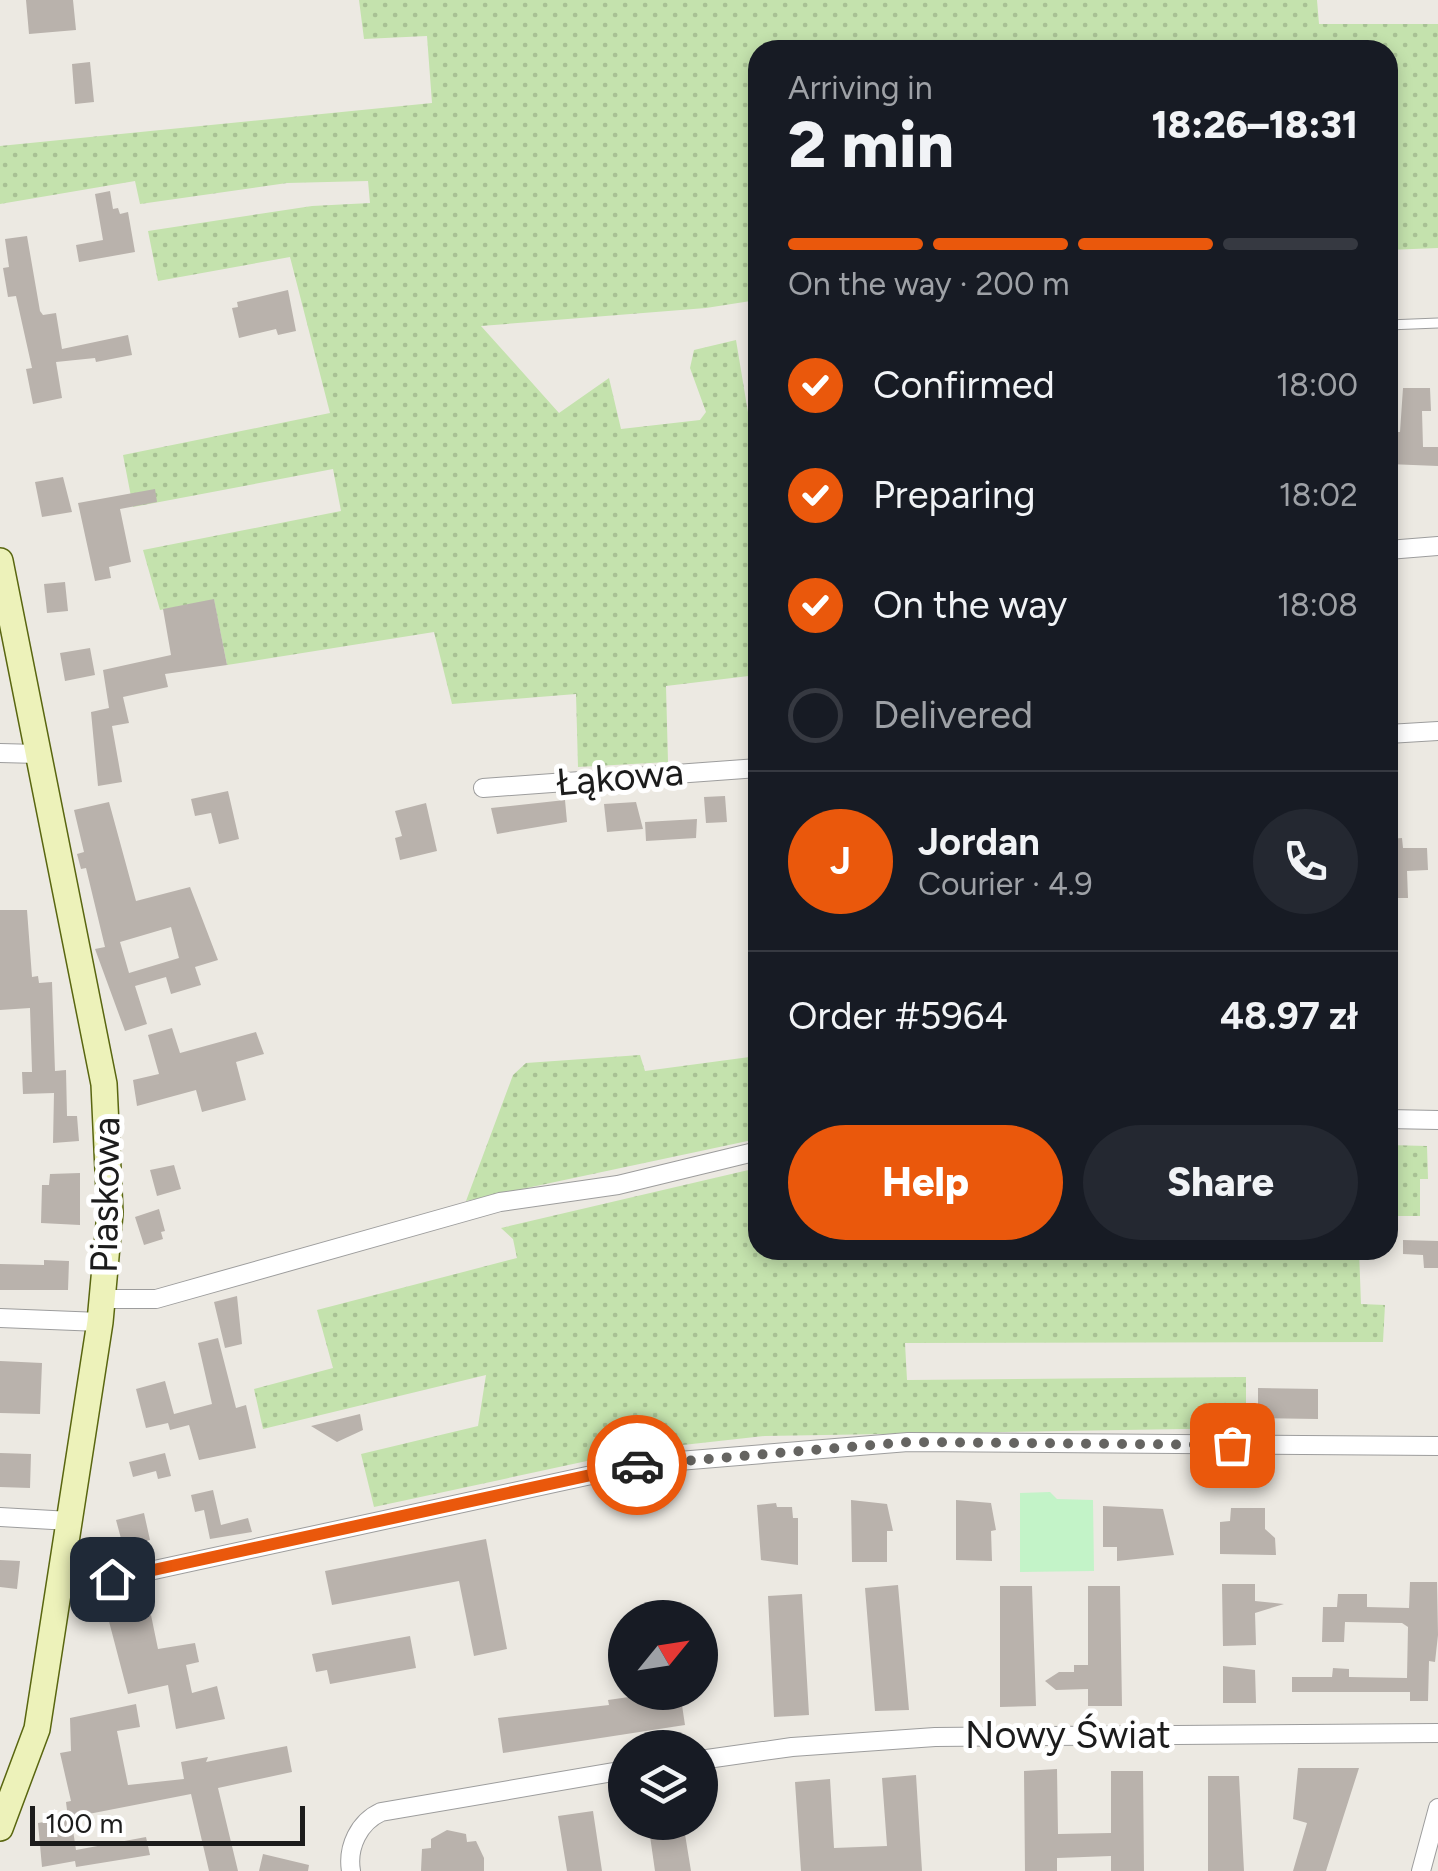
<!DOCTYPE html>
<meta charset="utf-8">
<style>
:root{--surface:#171b24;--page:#242831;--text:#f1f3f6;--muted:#9ea1a6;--line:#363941;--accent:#ea580c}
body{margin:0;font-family:Figtree,sans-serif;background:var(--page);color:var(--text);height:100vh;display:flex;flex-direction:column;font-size:38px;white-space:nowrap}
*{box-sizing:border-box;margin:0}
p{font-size:32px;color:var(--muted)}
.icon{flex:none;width:55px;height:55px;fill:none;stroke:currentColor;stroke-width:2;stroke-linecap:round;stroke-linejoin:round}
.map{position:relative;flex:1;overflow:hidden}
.drawer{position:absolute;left:748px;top:40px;width:650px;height:1220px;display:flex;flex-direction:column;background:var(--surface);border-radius:30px;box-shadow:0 5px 15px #0003}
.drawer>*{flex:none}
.needle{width:65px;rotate:60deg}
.fabs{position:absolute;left:608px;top:1600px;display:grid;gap:20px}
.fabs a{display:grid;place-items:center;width:110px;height:110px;border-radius:50%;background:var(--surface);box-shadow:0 5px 15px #0003;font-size:50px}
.scale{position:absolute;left:30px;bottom:25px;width:275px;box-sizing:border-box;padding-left:10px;border:5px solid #1c1c1c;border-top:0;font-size:28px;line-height:35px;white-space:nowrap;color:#1c1c1c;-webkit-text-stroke:8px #fff;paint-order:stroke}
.pin{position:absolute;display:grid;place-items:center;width:85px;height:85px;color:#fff;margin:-42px;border-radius:20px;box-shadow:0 5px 15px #0006}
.courier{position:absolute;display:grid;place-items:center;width:100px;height:100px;margin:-50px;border:8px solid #ea580c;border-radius:50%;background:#fff;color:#222;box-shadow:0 2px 12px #0007}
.headline em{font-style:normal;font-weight:800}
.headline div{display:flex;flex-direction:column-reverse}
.headline{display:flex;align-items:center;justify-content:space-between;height:170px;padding:0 40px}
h1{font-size:65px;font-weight:800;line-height:75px}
.bar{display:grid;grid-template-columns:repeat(4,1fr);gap:15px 10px;align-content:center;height:120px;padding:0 40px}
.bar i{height:12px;border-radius:8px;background:var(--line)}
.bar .selected{background:var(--accent)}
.bar p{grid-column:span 4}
.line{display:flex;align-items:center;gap:25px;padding:0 40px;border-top:2px solid var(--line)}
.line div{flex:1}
.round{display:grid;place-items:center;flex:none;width:105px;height:105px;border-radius:52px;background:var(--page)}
ol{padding:0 40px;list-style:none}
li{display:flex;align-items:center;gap:30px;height:110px}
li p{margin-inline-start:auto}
li .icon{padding:10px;border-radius:50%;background:var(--accent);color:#fff;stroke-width:4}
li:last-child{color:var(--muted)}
li i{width:55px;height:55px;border:5px solid var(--line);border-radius:50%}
.primary-button{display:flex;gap:20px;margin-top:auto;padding:20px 40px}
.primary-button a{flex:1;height:115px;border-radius:60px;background:var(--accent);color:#fff;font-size:40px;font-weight:800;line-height:115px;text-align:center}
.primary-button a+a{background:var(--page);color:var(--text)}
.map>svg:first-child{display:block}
.grass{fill:url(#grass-dots)}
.park{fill:#c3f3c8}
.building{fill:#b9b2ac;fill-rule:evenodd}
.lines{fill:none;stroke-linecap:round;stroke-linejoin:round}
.lane-casing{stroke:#9d9d9d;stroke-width:11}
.street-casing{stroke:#9d9d9d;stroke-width:20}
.secondary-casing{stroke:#596610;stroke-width:28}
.lane{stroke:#fff;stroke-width:9}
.street{stroke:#fff;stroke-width:18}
.secondary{stroke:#edf2ba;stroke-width:25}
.done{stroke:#656461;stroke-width:10;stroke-dasharray:0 18}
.route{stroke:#ea580c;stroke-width:12}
.labels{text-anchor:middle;stroke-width:10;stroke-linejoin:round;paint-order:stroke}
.street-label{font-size:38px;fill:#1c1c1c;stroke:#fff}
</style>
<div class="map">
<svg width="1438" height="1871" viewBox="0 0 1438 1871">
<defs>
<pattern id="grass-dots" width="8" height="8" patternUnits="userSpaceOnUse" patternTransform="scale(2.5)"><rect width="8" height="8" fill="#c4e2ad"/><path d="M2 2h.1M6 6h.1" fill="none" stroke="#a8c194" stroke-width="1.8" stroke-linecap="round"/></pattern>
</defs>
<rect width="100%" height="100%" fill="#ece9e2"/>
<path class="grass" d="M359,0H1317L1319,24H1438V248L1388,250V50H758L757,300L706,308L481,326L559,413L609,378L621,429L700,420L706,412L690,368L694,350L736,340L757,467V675L666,686L668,762L578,767L576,694L452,704L434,632L227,665L214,600L160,610L143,550L341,511L333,469L133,507L123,455L330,413L290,257L158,281L148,231L312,206L370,203L368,181L287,183L140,204L135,181L0,204V146L432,103L427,36L364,39Z
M640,1055L645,1071L757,1056V1139L466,1201L513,1075L526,1063Z
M1388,1145L1427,1146L1428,1179H1420V1216H1388Z
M757,1168L758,1250H1359L1361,1304L1385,1305L1383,1342L905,1343L907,1380L1246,1377V1428L765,1436L638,1450L374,1507L361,1454L478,1426L486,1375L263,1429L254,1389L333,1368L317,1310L517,1258L513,1239L501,1228Z"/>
<path class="park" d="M1050,1492L1057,1499L1093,1500L1094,1571L1020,1572V1493Z"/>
<path class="building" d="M26,0H73L76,30L29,34Z
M90,62L94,102L75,104L72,64Z
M110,191L113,209L118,208L120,214L128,212L135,252L79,262L76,245L103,240L95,194Z
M27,236L40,311L43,315L56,313L62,349L128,335L132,355L96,362L95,358L56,362L62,398L33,404L26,369L32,368L16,296L8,297L3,268L9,267L5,239Z
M288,290L296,331L278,335L276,329L239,338L232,308L238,307L237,302Z
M1403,388H1430L1431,411H1422L1423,447H1438V466L1388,464V443H1393L1392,432H1400Z
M63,477L72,512L42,517L35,482Z
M155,489L157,502L120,509L131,562L109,567L111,578L95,581L78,503Z
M65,582L68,611L47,613L44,584Z
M214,599L227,665L165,674L168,687L123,697L129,723L112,726L122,782L98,786L91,712L109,708L103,670L171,655L163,609Z
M90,648L95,675L65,681L60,653Z
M228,791L239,839L219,844L211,813L195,816L191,799Z
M725,796L727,822L706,823L704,797Z
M565,800L567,822L497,834L491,808Z
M109,802L136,901L190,887L218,960L195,967L201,985L171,994L166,977L135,986L147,1024L125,1031L95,949L105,947L86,868L81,869L77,854L84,852L74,810ZM171,927L179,958L129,973L120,942Z
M636,802L643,829L607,832L604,804Z
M426,803L437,851L400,860L395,838L402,836L395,811Z
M697,819L696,838L646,841L645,822Z
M1402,838L1403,848H1427L1428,870L1407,871L1408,898H1390L1388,839Z
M0,910H27L32,977L38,976L39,983L52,982L55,1071L66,1070L67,1116H77L79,1141L53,1143L54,1093L23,1094L22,1072H32L30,1008L0,1010Z
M172,1028L180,1053L256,1032L264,1054L236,1062L246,1100L202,1112L196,1090L137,1106L133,1080L159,1074L148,1035Z
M174,1165L181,1189L157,1196L150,1170Z
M80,1173V1225L41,1223L42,1185H49L50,1174Z
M159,1209L165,1231L161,1232L163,1239L144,1245L135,1217Z
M1403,1240L1438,1241V1268H1424L1423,1255L1403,1254Z
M44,1260L69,1261L68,1290H0V1264L44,1265Z
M237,1296L242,1344L225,1348L214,1302Z
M218,1338L236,1408L246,1405L256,1448L199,1460L189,1425L170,1430L168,1423L146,1428L136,1389L165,1381L174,1414L212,1404L198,1343Z
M0,1361L42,1363L40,1414L0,1413Z
M1258,1388L1318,1389V1419L1258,1418Z
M360,1414L363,1430L337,1442L311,1426Z
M0,1453L31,1454L30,1488L0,1487Z
M165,1453L171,1476L158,1479L156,1471L133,1477L129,1462Z
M213,1490L221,1525L248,1518L252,1532L210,1539L204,1510L195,1512L191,1495Z
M851,1500L887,1504L893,1531H887V1562H852Z
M956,1500L991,1503L996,1530L991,1531L992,1561L956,1560Z
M776,1503L777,1507H792L793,1518H798V1565L761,1560L757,1505Z
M1103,1506L1163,1509L1174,1555L1117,1561V1547H1103Z
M1231,1508H1265V1529L1275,1538L1276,1555L1220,1554V1522L1230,1521Z
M144,1513L150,1540L123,1546L116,1520Z
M486,1539L507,1649L474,1656L459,1581L332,1605L325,1571Z
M0,1560L20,1561L17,1589L0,1587Z
M1410,1582H1437L1438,1635L1435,1662L1429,1661L1428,1701H1410V1692H1292V1677H1332L1333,1668L1349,1669V1677L1407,1678L1408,1627L1402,1623L1345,1622L1344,1642H1322L1323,1607H1337L1338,1594H1367V1607L1409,1608Z
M1222,1584H1255V1601L1284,1604L1255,1613L1256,1645L1223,1646Z
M898,1585L909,1710L875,1711L865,1588Z
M1000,1586H1032L1036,1706L1000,1707Z
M1088,1586H1120L1122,1706H1088V1689L1056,1690L1045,1681L1059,1672H1074V1665H1088Z
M802,1594L809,1715L774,1717L768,1596Z
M139,1602L142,1618L151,1615L158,1649L195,1643L199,1662L186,1665L192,1693L217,1686L225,1719L176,1729L168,1685L128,1694L106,1610Z
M410,1636L416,1668L330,1684L327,1670L316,1672L312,1654Z
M1223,1666L1255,1670L1256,1703H1223Z
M664,1692H680L685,1725L503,1753L498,1718L609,1705L608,1700Z
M136,1704L140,1727L117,1731L128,1785L184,1779L181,1762L208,1757L206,1762L287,1746L292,1772L218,1788L238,1871H209L191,1794L68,1818L66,1802L71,1801L60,1753L71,1751L70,1718Z
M1298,1768H1359L1326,1871H1293L1307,1823L1293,1819Z
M1057,1769L1058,1834L1111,1833V1771H1143L1144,1871H1111V1856L1057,1858V1871H1025L1024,1771Z
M916,1775L922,1871H801L795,1782L830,1779L834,1848L887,1846L882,1778Z
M1208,1776H1239L1244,1871H1208Z
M593,1811L602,1871H567L558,1816Z
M71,1817L76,1850L146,1837L150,1855L76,1867L75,1861L42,1867L38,1823Z
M648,1822H683L691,1871H655Z
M447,1830L466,1834L467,1842L476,1841L484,1858V1871H421L422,1849L431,1848V1839Z
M263,1854L309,1865L308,1871H259Z"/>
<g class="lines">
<g class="lane-casing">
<path id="lane" d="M1388,325L1438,323"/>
</g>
<g class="street-casing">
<path id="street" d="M1388,550L1438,546
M1388,734L1438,731
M0,753L38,754
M483,788L758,768
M1388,1119L1438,1120
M103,1299H156L500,1202L618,1185L758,1151
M0,1318L100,1322
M0,1517L70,1521
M60,1582H99L642,1464L908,1442L1438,1446
M700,1760L792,1747L935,1737L1438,1733
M351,1871C347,1847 359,1822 381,1812L625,1770
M1421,1871L1438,1808"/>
</g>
<g class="secondary-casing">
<path id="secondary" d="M0,561L104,1084L110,1213L100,1322L37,1729L0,1828"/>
</g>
<use href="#lane" class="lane"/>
<use href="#street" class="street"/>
<use href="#secondary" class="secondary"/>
</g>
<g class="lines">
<path class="done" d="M637,1465L908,1442L1232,1445"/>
<path class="route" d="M112,1579L637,1465"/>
</g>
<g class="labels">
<g class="street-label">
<text transform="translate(620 777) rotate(-5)" y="13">Łąkowa</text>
<text transform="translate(105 1195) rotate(-89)" y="13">Piaskowa</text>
<text x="1068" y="1748">Nowy Świat</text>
</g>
</g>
</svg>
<div class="fabs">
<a><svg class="needle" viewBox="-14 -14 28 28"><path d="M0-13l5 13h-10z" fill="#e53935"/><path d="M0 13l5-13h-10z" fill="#9ea1a6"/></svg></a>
<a><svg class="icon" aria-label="layers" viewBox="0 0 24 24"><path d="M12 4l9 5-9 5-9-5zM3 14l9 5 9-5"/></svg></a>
</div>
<div class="scale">100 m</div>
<div class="pin" style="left:1232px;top:1445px;background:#ea580c"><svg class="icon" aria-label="bag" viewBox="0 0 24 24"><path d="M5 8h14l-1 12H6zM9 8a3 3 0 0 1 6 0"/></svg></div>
<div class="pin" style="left:112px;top:1579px;background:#1f2937"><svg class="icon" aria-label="home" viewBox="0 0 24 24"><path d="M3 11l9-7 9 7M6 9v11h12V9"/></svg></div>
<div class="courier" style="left:637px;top:1465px"><svg class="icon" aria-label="car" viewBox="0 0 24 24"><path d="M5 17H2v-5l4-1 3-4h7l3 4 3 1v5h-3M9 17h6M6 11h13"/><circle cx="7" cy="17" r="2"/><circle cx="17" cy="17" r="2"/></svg></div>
<section class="drawer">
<div class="headline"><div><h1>2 min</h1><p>Arriving in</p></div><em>18:26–18:31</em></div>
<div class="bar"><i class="selected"></i><i class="selected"></i><i class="selected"></i><i></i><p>On the way · 200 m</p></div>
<ol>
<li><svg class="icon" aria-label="check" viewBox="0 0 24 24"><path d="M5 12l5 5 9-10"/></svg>Confirmed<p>18:00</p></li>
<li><svg class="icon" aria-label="check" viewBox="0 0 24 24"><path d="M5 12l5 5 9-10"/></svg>Preparing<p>18:02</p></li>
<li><svg class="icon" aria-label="check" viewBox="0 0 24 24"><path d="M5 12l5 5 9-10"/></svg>On the way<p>18:08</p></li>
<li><i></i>Delivered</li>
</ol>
<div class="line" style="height:180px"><b class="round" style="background:var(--accent);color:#fff">J</b><div><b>Jordan</b><p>Courier · 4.9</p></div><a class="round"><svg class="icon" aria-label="phone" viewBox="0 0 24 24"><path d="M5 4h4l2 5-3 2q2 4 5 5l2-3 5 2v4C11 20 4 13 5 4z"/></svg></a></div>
<div class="line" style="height:130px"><div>Order #5964</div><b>48.97 zł</b></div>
<div class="primary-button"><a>Help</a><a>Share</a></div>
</section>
</div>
